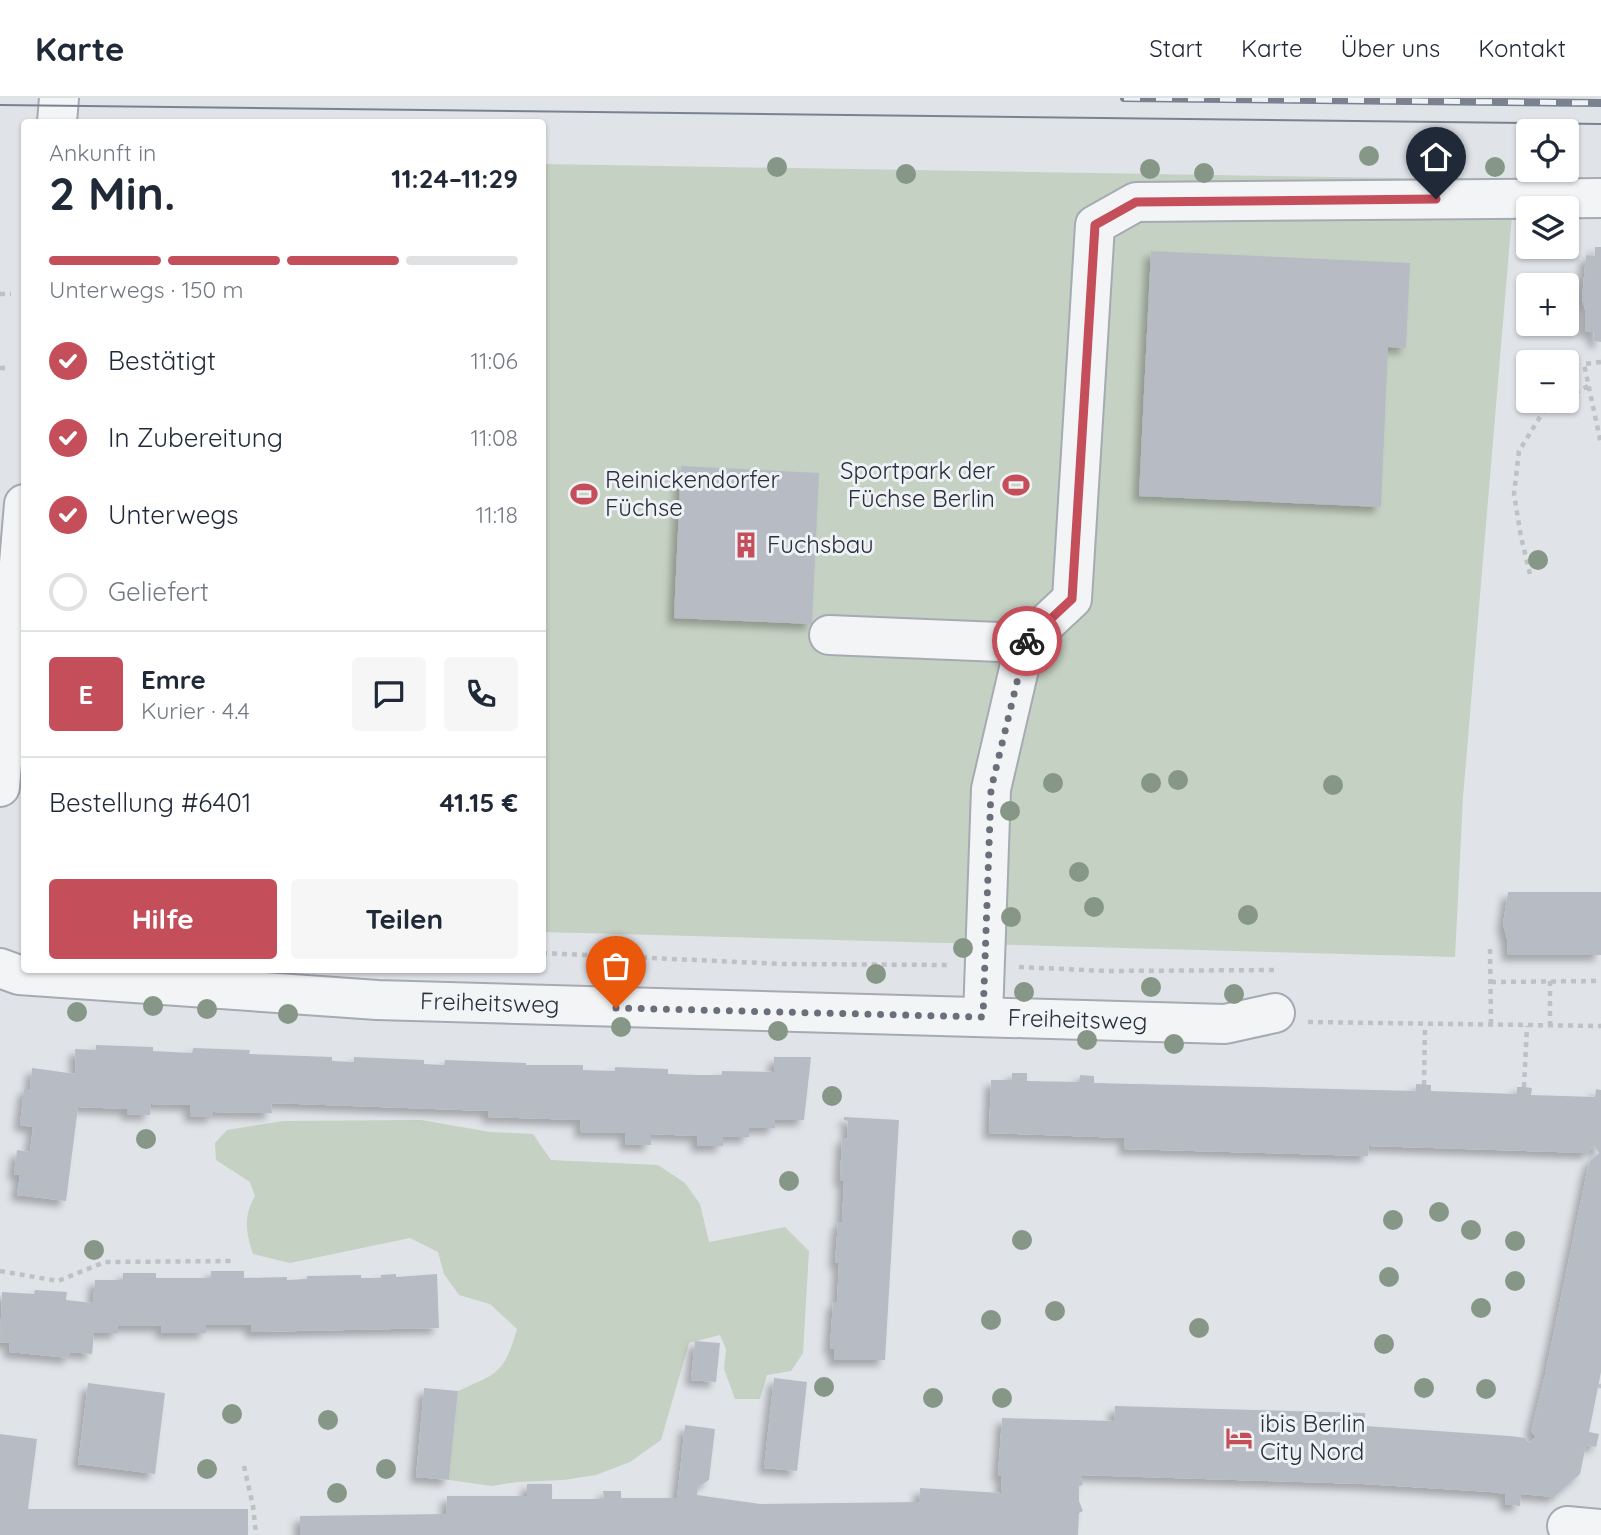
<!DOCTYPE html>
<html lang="de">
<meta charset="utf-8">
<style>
:root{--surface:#fff;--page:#f6f6f7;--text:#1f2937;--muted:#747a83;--line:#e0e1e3;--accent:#c44e5a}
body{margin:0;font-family:Quicksand,sans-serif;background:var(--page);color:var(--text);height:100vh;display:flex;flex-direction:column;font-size:26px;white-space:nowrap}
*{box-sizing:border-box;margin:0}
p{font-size:23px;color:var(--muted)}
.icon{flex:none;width:38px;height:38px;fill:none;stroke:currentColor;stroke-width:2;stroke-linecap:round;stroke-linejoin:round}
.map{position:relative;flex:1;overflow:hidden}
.drawer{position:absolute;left:21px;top:21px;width:525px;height:854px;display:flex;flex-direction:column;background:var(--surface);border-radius:7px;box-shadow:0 2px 5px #0004}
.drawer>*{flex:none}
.buttons{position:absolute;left:1516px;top:21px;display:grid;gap:14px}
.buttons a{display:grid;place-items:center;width:63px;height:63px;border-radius:7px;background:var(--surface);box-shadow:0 2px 5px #0004;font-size:35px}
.pin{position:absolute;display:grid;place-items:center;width:60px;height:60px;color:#fff;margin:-72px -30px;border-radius:50% 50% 50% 0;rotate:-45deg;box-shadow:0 0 7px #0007}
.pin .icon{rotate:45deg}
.courier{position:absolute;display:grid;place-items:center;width:70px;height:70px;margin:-35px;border:5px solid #c44e5a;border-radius:50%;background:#fff;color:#222;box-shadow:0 2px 9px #0007}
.head em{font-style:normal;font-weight:700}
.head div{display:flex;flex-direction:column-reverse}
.head{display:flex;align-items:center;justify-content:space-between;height:119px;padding:0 28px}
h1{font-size:46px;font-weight:700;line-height:52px}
.bar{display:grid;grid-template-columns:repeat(4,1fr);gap:10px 7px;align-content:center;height:84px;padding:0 28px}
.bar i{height:9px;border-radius:5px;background:var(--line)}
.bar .selected{background:var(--accent)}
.bar p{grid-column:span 4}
.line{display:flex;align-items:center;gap:18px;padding:0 28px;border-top:2px solid var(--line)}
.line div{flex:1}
.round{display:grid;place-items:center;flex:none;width:74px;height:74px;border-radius:7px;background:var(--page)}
ol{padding:0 28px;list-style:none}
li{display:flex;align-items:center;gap:21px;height:77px}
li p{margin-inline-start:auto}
li .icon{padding:7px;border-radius:50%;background:var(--accent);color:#fff;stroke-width:4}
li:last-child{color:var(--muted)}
li i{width:38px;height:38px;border:4px solid var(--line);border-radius:50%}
.action{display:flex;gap:14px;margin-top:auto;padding:14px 28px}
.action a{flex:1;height:80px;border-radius:7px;background:var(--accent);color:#fff;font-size:28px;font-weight:700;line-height:80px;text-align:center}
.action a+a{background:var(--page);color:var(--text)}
header{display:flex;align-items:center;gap:42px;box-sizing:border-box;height:98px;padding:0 35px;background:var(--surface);border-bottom:2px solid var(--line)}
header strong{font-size:33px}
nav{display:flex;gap:38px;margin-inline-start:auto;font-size:24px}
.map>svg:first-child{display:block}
.green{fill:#c5d1c2}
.building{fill:#b7bcc4;filter:url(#shadow)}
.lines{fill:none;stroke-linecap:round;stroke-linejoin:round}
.minor-casing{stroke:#a6aab2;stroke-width:42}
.path{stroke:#bec1c6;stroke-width:4.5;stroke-dasharray:5 5;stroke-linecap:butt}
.minor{stroke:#f2f4f6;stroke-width:38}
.tram{stroke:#7a8290;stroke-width:2}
.rail-casing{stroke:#7a8290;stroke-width:8}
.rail{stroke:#eff2f5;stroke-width:5;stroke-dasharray:16;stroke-linecap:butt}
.tree{fill:#869787}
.done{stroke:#6a6f7a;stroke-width:7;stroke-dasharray:0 12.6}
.route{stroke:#c44e5a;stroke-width:9}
.labels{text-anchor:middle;stroke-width:6;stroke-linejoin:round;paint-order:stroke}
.poi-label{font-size:24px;fill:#2a303e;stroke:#eff2f5;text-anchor:start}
.street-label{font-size:24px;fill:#2a303e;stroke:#eff2f5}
</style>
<header>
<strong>Karte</strong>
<nav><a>Start</a><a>Karte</a><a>Über uns</a><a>Kontakt</a></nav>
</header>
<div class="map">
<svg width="1601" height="1437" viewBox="0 0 1601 1437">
<defs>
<filter id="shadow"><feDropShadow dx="-6" dy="6" stdDeviation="3.5" flood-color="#0004"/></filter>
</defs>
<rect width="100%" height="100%" fill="#e0e3e8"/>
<path class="green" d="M543,66L1515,82L1463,699L1455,859L543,834Z
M421,1022L490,1034L533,1036L551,1062L658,1067L685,1085L700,1106L709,1144L785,1129L809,1153L803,1255L791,1273L767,1277L760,1301H735L724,1271L726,1251L720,1237L689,1245L661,1342L630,1364L596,1377L563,1382L517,1384L492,1388L449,1382L458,1293C498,1275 504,1276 517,1231L490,1206L459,1197L444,1176L438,1154L410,1140L290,1165L253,1156C246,1134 243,1119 255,1098L250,1084L216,1062L215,1045L227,1032L283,1023Z"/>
<path class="building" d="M1595,149H1601V244L1593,243L1594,234H1585V211L1582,201L1586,157L1595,158Z
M1151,153L1410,165L1406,250L1388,249L1381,409L1139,398Z
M681,368L819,375L812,526L674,520Z
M1508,794H1601V857H1508L1507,841L1503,826Z
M96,947L153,949V953L192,955L193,950L250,952L249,956L332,959V963L354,964V959L424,962V966L444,967L445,962L526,965V967H583V972L615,973V969L668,971V976L698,977H722V973L774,974V959H811L804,1022H775V1030H749V1039H723V1048H697V1038L651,1036V1047L625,1046L626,1035L580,1034L581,1022L488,1019V1013L271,1005L272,1015L213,1014V1019L190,1018V1007L151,1006L150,1017L127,1016V1011L78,1009L66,1103L17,1097L20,1077L14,1076L17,1052L30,1054L33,1029L20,1027L24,991H30L32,970L76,976L75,951L96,952Z
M1012,975H1027V983L1079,984L1080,977L1094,978V985L1135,986L1416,993V986L1431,987V993L1517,996V989H1524L1532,990L1531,997L1595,999L1596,991L1601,992V1274L1589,1334L1599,1336L1596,1349L1586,1347L1580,1376L1554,1399L1521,1396L1520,1408L1505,1406L1506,1396L1491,1394L1363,1386L1080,1377L1083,1387L1079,1388V1403L1083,1413L1079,1415L1078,1437H300V1418L446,1416L447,1398H527V1386H552V1401H604L603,1393H621V1400H677L685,1327L715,1331L709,1382L698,1389L697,1397L760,1406L919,1404L920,1390L1001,1395L1002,1378H998L1002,1320L1114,1323L1115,1308L1365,1315V1328L1510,1338L1525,1340L1529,1345L1536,1339L1531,1333L1545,1277L1587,1073L1590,1063L1599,1055L1594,1048L1587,1055L1369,1048L1368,1058L1124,1051L1125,1040L989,1035L991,982H1012Z
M844,1019L899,1022L885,1262H834V1251H830L833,1204H837L839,1165H835L838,1124H842L844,1083H840L842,1040H847L848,1023L844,1022Z
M211,1173H244V1180L287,1179V1182L307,1181V1178L361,1177V1180H381V1177L396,1176V1179L437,1176L439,1230L251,1234V1227H206V1235H161L162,1228H118V1235H94L92,1256L70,1254V1260L9,1254L10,1245L0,1244L2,1194L34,1196L35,1192L67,1194L66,1202L93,1205L95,1182H123V1175H156V1180H211Z
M695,1243L720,1245L716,1284L691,1282Z
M774,1280L807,1284L797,1373L764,1370Z
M88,1285L165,1295L155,1376L78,1366Z
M424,1290L458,1293L449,1382L416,1379Z
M0,1336L37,1341L28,1411H248V1437H0Z"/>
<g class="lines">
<g class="minor-casing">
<g id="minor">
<path d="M57,24L59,0"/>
<path d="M829,537L1025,545L991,691L983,919"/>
<path d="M1025,545L1072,501L1095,127L1136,104L1601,100"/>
<path d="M0,689L24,406"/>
<path id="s1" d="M0,870L19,877L377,902L1225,926L1275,915"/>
<path d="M1567,1428L1601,1431"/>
</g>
</g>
<path class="path" d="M0,196H11
M1601,264L1584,266L1601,346
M0,270H5
M1566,300L1588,288
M1530,476L1521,439L1514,396L1519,353L1545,311L1561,303
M1490,851L1491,927
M542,855L782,866L951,867
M1019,869L1107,873L1277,872
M1491,884L1601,883
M1308,924L1601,928
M1550,928V883
M1424,987L1425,927
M1524,989L1527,928
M0,1173L58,1183L105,1164L233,1163
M1598,1288H1601
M244,1368L253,1408L256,1437"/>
<use href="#minor" class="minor"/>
<path class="tram" d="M0,7L1601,26"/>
<g class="rail-casing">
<path id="rail" d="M1124,0L1601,5"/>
</g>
<use href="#rail" class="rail"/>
</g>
<g class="tree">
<circle cx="1369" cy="58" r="10"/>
<circle cx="777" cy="69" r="10"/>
<circle cx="1495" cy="69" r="10"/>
<circle cx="1150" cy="71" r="10"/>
<circle cx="1204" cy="75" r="10"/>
<circle cx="906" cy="76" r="10"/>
<circle cx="1538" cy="462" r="10"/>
<circle cx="1178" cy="682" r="10"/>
<circle cx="1053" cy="685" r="10"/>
<circle cx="1151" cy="685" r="10"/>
<circle cx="1333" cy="687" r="10"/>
<circle cx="1010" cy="713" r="10"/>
<circle cx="1079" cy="774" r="10"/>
<circle cx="1094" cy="809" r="10"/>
<circle cx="1248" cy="817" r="10"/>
<circle cx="1011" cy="819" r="10"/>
<circle cx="963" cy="850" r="10"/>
<circle cx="876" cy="876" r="10"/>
<circle cx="1151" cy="889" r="10"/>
<circle cx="1024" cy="894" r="10"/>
<circle cx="1234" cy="896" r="10"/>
<circle cx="153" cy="908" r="10"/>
<circle cx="207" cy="911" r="10"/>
<circle cx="77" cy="914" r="10"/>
<circle cx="288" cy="916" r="10"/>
<circle cx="621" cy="929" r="10"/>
<circle cx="778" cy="933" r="10"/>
<circle cx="1087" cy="942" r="10"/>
<circle cx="1174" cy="946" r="10"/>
<circle cx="832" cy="998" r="10"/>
<circle cx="146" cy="1041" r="10"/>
<circle cx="789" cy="1083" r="10"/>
<circle cx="1439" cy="1114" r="10"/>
<circle cx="1393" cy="1122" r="10"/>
<circle cx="1471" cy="1132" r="10"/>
<circle cx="1022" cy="1142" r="10"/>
<circle cx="1515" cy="1143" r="10"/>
<circle cx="94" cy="1152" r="10"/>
<circle cx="1389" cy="1179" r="10"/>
<circle cx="1515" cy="1183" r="10"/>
<circle cx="1481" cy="1210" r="10"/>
<circle cx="1055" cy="1213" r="10"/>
<circle cx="991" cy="1222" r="10"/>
<circle cx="1199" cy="1230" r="10"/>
<circle cx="1384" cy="1246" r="10"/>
<circle cx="824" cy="1289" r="10"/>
<circle cx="1424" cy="1290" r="10"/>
<circle cx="1486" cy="1291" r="10"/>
<circle cx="933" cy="1300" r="10"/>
<circle cx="1002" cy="1300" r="10"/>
<circle cx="232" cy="1316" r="10"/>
<circle cx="328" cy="1322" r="10"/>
<circle cx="207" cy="1371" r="10"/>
<circle cx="386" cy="1371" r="10"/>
<circle cx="337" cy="1395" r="10"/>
</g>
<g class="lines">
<path class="done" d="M616,910L983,919L991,691L1027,543"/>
<path class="route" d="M1027,543L1072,501L1095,127L1136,104L1436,101"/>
</g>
<defs>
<g id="stadium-bare" transform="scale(2.1)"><path d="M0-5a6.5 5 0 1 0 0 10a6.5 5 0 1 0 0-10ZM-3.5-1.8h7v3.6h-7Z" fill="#c44e5a" stroke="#eff2f5" stroke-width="2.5" paint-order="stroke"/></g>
<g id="building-bare" transform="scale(2.1)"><path d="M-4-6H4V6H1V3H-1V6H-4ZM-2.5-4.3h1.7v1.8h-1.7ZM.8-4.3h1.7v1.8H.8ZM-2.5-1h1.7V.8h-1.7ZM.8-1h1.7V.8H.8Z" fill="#c44e5a" stroke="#eff2f5" stroke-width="2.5" paint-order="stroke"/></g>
<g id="hotel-bare" transform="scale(2.1)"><path d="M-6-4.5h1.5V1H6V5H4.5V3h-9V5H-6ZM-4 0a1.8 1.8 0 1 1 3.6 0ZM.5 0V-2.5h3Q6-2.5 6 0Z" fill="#c44e5a" stroke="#eff2f5" stroke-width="2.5" paint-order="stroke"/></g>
</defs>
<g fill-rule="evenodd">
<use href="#stadium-bare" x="1016" y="387"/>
<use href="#stadium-bare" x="584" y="396"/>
<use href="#building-bare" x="746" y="447"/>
<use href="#hotel-bare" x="1239" y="1340"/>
</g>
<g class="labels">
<g class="poi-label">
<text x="995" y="381" text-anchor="end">Sportpark der<tspan x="995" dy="28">Füchse Berlin</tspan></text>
<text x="605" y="390">Reinickendorfer<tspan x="605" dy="28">Füchse</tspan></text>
<text x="767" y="455">Fuchsbau</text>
<text x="1260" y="1334">ibis Berlin<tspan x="1260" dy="28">City Nord</tspan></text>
</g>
<g class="street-label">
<text dy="8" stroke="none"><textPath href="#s1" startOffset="492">Freiheitsweg</textPath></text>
<text dy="8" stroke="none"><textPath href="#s1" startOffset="1080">Freiheitsweg</textPath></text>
</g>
</g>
</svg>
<div class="buttons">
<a><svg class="icon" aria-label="locate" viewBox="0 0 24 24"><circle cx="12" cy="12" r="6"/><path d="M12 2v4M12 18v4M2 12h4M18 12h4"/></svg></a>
<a><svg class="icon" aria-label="layers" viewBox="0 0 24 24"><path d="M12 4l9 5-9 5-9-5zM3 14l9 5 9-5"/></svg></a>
<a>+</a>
<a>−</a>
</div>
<div class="pin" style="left:616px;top:910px;background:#ea580c"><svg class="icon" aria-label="bag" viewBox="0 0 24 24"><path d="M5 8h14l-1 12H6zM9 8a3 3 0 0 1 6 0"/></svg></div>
<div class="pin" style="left:1436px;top:101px;background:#1f2937"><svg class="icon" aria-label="home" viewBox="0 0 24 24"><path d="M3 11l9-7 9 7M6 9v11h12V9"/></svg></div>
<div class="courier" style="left:1027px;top:543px"><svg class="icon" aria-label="bike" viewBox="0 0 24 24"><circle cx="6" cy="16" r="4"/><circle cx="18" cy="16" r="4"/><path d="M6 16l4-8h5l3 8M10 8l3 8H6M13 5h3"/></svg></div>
<section class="drawer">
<div class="head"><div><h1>2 Min.</h1><p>Ankunft in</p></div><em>11:24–11:29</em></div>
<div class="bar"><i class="selected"></i><i class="selected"></i><i class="selected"></i><i></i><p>Unterwegs · 150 m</p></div>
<ol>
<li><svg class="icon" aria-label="check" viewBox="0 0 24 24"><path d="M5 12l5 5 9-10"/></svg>Bestätigt<p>11:06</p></li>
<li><svg class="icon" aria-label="check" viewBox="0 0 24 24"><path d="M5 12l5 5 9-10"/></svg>In Zubereitung<p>11:08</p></li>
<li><svg class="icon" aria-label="check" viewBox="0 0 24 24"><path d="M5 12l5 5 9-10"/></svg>Unterwegs<p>11:18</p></li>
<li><i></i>Geliefert</li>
</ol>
<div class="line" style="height:126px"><b class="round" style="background:var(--accent);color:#fff">E</b><div><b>Emre</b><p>Kurier · 4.4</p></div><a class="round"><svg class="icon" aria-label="chat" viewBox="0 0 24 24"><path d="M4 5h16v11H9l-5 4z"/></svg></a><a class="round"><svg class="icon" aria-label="phone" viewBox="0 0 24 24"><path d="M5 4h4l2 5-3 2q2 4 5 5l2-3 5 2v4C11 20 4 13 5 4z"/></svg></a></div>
<div class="line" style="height:91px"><div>Bestellung #6401</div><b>41.15 €</b></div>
<div class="action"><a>Hilfe</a><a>Teilen</a></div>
</section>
</div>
